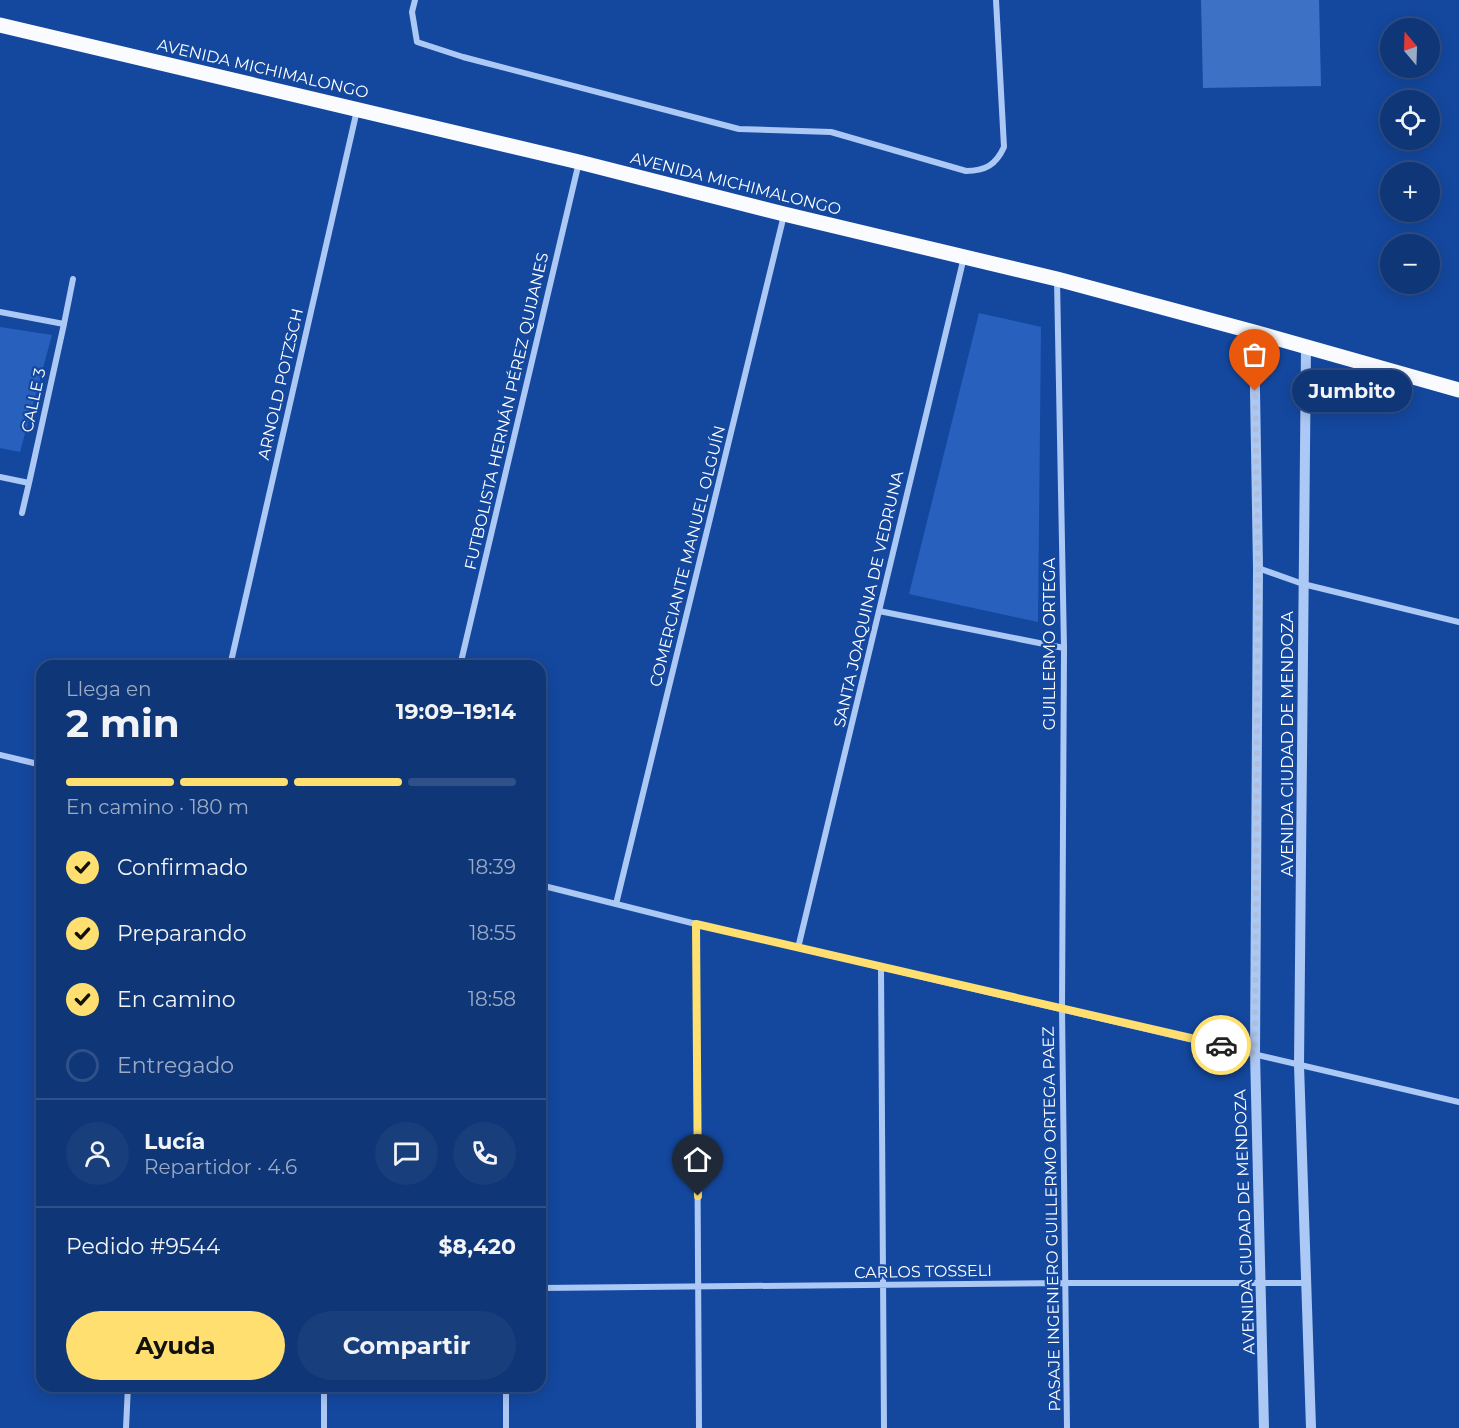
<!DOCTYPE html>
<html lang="es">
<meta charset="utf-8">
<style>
:root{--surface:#0f3677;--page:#183e7c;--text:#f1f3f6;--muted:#9babc6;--line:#2f5089;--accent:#ffdf6f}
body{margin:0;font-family:Montserrat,sans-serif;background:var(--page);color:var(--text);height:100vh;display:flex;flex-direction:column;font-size:22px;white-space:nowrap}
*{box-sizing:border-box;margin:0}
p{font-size:20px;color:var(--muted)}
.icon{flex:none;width:33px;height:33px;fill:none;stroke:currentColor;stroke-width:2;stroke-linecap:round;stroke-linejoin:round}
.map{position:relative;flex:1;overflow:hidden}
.panel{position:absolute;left:36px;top:660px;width:510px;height:732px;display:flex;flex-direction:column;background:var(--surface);border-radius:18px;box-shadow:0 3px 15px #0003,0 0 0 2px var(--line)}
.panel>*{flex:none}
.needle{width:39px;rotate:341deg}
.controls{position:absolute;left:1380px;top:18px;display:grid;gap:12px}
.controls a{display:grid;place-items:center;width:60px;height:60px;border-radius:50%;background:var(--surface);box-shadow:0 3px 15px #0003,0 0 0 2px var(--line);font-size:30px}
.pin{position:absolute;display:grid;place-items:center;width:51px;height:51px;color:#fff;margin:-62px -26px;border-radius:50% 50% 50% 0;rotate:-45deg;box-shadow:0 0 6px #0007}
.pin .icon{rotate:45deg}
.courier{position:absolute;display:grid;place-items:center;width:60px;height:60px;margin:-30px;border:4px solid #ffdf6f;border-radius:50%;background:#fff;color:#222;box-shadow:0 2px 8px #0007}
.bubble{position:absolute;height:42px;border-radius:21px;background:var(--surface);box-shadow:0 3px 15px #0003,0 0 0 2px var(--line);font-size:20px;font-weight:700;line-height:42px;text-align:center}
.head em{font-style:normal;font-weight:700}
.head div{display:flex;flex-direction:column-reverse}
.head{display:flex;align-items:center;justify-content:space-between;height:102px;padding:0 30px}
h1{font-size:39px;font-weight:700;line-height:45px}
.bar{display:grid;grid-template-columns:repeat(4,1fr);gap:9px 6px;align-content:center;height:72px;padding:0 30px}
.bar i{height:8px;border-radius:4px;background:var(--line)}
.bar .selected{background:var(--accent)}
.bar p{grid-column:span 4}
.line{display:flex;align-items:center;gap:15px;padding:0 30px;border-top:2px solid var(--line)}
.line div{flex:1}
.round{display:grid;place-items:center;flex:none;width:63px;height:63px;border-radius:32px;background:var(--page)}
ol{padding:0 30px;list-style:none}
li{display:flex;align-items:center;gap:18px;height:66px}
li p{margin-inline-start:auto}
li .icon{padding:6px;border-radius:50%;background:var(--accent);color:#111;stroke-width:4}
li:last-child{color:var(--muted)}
li i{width:33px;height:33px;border:3px solid var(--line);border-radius:50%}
.primary-button{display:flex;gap:12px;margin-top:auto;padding:12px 30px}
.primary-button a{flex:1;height:69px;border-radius:36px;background:var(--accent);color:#111;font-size:24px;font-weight:700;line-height:69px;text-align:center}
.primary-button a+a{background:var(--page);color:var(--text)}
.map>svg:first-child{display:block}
.green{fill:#2761bd}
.building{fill:#3d71c5}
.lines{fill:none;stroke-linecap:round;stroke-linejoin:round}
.minor{stroke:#acc8f4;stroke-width:6}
.tertiary{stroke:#acc8f4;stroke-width:10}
.primary{stroke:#f9fbff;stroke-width:15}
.done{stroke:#adbfdd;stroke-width:6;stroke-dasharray:0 10.8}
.route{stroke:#ffdf6f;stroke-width:8}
.labels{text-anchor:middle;stroke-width:4.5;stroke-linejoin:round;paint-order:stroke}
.street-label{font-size:16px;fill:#fff;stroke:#14489f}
</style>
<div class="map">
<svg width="1459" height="1428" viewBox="0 0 1459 1428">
<rect width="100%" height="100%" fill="#14489f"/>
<path class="green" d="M979,313L1041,327L1038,622L909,594Z
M0,327L52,335L20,452L0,448Z"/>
<path class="building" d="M1201,0H1319L1321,86L1203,88Z"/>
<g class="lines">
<path class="minor" d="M415,0L412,12L417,42L463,57L739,129L831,132L966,171C985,171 996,165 1004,147L996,0
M1057,280L1064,648L1062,1009L1067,1428
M0,312L64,324L73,279
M0,477L29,483L22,513
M29,483L64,324
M1258,568L1303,584L1459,622
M879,611L1064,648
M230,666L357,110
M460,666L579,162
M0,755L42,765
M540,885L696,924L1459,1102
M616,904L784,215
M696,924L699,1428
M798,948L964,257
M881,968L884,1428
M540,1288L1065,1283H1307
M324,1386V1428
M506,1386V1428
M126,1428L128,1386"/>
<path class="tertiary" d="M1254,332L1258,568L1255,1053L1264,1428
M1306,347L1299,1065L1311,1428"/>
<path class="primary" d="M0,25L579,162L784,214L1057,279L1254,332L1459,390"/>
</g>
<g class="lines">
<path class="done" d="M1221,1045L1255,1053L1258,568L1255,391"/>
<path class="route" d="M698,1196L696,924L1221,1045"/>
</g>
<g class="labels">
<g class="street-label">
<text transform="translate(263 68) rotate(13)" y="6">AVENIDA MICHIMALONGO</text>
<text transform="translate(736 183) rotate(14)" y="6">AVENIDA MICHIMALONGO</text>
<text transform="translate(280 384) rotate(-77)" y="6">ARNOLD POTZSCH</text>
<text transform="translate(33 400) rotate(-78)" y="6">CALLE 3</text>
<text transform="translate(506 411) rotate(-77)" y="6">FUTBOLISTA HERNÁN PÉREZ QUIJANES</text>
<text transform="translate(687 556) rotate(-76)" y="6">COMERCIANTE MANUEL OLGUÍN</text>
<text transform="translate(868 599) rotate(-77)" y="6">SANTA JOAQUINA DE VEDRUNA</text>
<text transform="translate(1049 644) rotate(-90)" y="6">GUILLERMO ORTEGA</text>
<text transform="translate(1287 744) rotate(-90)" y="6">AVENIDA CIUDAD DE MENDOZA</text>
<text transform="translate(1051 1219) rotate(-91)" y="6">PASAJE INGENIERO GUILLERMO ORTEGA PAEZ</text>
<text transform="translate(1244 1222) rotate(-92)" y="6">AVENIDA CIUDAD DE MENDOZA</text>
<text transform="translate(923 1271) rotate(-1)" y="6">CARLOS TOSSELI</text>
</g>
</g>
</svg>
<div class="controls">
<a><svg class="needle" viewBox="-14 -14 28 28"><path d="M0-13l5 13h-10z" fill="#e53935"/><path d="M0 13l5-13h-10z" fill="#9babc6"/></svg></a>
<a><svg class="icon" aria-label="locate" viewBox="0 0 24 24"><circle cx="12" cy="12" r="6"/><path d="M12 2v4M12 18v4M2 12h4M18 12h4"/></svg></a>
<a>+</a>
<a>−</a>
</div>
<div class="pin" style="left:1255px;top:391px;background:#ea580c"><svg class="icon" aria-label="bag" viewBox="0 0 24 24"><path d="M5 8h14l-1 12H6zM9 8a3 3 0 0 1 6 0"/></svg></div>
<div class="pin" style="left:698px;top:1196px;background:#1f2937"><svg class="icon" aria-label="home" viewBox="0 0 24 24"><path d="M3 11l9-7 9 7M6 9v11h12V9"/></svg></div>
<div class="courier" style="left:1221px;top:1045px"><svg class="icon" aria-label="car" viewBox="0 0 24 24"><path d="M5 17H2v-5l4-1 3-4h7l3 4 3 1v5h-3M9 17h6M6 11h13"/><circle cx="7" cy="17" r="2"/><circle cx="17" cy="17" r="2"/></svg></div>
<div class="bubble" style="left:1292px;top:370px;width:120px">Jumbito</div>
<section class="panel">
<div class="head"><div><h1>2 min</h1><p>Llega en</p></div><em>19:09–19:14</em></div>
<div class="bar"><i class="selected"></i><i class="selected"></i><i class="selected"></i><i></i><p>En camino · 180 m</p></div>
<ol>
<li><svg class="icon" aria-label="check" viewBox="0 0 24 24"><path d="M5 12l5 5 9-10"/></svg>Confirmado<p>18:39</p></li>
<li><svg class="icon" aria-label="check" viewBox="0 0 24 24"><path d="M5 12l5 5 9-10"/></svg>Preparando<p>18:55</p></li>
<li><svg class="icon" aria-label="check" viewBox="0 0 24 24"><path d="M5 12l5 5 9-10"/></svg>En camino<p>18:58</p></li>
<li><i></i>Entregado</li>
</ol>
<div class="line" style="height:108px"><a class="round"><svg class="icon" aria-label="person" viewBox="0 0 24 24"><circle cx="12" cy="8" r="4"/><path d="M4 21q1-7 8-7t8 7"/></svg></a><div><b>Lucía</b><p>Repartidor · 4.6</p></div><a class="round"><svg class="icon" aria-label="chat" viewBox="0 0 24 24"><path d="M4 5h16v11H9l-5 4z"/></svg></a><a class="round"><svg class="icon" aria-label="phone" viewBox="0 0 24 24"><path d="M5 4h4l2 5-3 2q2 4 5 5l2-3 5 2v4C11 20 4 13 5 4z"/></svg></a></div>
<div class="line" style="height:78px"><div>Pedido #9544</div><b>$8,420</b></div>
<div class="primary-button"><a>Ayuda</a><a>Compartir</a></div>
</section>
</div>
